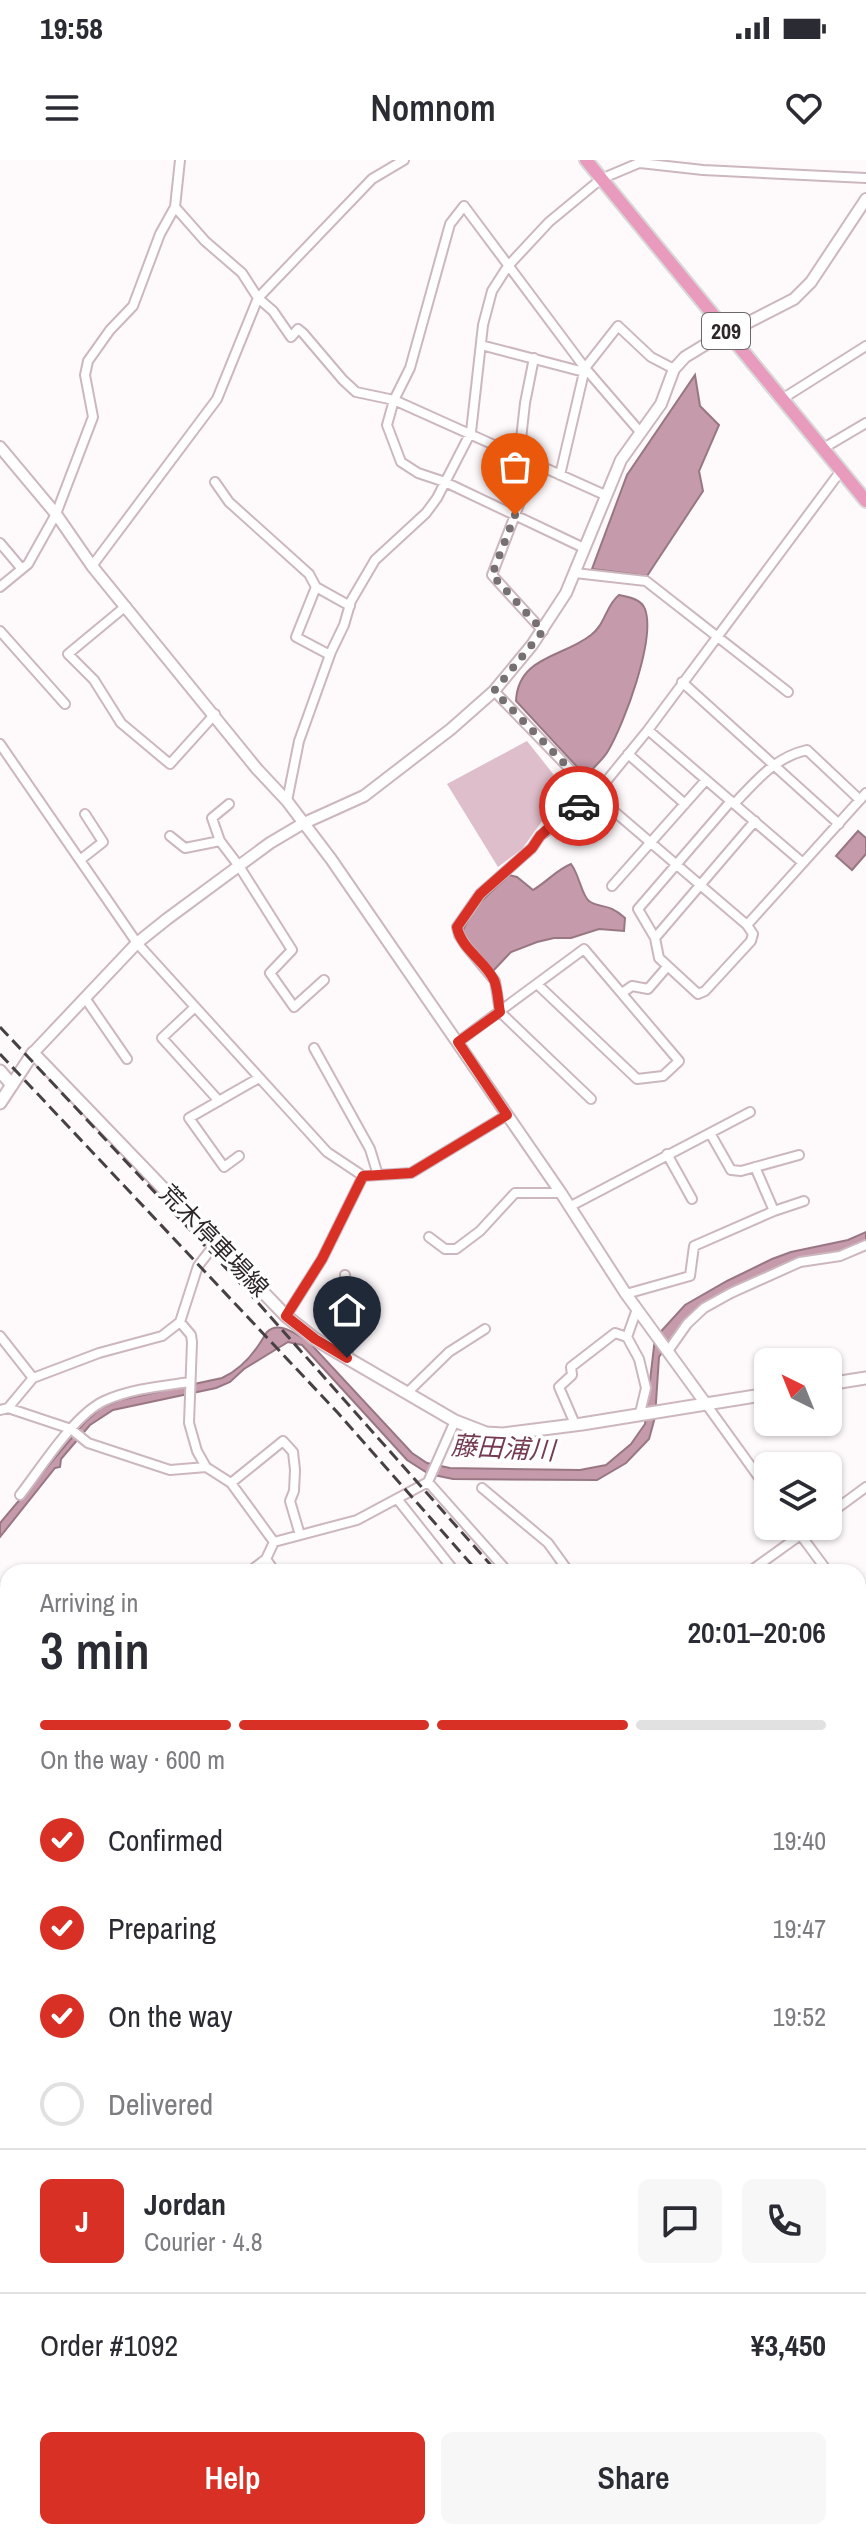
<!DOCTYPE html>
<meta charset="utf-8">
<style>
:root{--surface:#fff;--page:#f7f7f7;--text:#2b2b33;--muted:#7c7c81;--line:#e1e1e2;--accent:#d93025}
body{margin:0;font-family:"Archivo Narrow","Noto Sans JP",sans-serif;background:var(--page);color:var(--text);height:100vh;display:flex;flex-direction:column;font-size:30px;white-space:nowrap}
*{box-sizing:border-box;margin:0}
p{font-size:26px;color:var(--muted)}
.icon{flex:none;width:44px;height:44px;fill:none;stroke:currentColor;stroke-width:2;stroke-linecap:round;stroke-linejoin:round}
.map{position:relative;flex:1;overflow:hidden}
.drawer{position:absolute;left:0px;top:1404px;width:866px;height:976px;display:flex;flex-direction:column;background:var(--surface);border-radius:24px 24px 0 0;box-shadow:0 2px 6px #0004}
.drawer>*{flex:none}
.needle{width:52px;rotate:317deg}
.controls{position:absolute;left:754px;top:1188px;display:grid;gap:16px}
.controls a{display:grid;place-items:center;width:88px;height:88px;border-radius:12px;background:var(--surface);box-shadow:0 2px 6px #0004;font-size:40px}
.pin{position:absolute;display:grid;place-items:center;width:68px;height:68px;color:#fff;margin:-82px -34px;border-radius:50% 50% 50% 0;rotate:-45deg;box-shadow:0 0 8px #0007}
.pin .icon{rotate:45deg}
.courier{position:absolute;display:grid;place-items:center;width:80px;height:80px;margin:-40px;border:6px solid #d93025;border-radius:50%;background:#fff;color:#222;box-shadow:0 2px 10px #0007}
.overview em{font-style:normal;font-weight:600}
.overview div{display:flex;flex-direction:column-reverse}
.overview{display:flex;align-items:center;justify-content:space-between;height:136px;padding:0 40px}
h1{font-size:52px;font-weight:600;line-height:60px}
.bar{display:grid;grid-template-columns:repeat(4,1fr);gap:12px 8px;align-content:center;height:96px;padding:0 40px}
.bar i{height:10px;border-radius:6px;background:var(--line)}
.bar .selected{background:var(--accent)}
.bar p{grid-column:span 4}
.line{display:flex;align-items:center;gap:20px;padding:0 40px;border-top:2px solid var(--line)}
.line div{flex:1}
.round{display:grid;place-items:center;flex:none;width:84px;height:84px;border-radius:12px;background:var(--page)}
ol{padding:0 40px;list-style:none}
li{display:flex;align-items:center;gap:24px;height:88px}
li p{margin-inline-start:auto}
li .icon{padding:8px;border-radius:50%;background:var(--accent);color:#fff;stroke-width:4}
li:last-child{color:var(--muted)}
li i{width:44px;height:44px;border:4px solid var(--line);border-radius:50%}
.cta{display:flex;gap:16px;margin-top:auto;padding:16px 40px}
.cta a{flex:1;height:92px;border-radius:12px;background:var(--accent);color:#fff;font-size:32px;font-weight:600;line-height:92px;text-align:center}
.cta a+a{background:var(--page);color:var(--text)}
.status{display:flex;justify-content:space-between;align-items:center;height:56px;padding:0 40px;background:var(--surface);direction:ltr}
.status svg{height:22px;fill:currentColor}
header{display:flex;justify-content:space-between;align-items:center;height:104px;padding:0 40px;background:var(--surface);font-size:36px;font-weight:600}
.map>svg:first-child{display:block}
.green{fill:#debeca}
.water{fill:#c59aaa;stroke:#987783;stroke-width:2}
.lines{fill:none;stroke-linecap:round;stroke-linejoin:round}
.stream{stroke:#987783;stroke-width:3}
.minor-casing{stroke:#cdb7bf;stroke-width:12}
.tertiary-casing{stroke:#cdb7bf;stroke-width:14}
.secondary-casing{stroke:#cdb7bf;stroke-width:15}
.primary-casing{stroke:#d9d8d8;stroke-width:16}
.trunk-casing{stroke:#d9d8d8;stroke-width:16}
.minor{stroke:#fff;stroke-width:8}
.tertiary{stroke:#fff;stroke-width:10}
.secondary{stroke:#fff;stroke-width:11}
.primary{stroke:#eeb4cd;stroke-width:12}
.trunk{stroke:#e89bbc;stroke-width:12}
.rail{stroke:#484144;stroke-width:3;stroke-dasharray:12 6;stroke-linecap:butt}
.done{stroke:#777072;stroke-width:8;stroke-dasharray:0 14.4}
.route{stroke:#d93025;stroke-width:10}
.labels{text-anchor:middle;stroke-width:7;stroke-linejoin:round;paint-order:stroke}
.shield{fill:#fff;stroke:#6d6769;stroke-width:2}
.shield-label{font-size:22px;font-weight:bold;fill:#2e2629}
.street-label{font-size:24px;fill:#2e2629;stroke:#fff}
.water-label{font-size:26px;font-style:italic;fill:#743b53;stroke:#fff}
</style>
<div class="status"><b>19:58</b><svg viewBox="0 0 49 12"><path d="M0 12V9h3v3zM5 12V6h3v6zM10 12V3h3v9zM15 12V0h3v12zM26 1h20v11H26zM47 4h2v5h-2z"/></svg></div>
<header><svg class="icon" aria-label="menu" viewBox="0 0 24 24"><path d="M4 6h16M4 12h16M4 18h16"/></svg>Nomnom<svg class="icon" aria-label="heart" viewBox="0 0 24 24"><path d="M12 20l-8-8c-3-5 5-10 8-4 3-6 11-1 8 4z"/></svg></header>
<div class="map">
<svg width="866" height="2380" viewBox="0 0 866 2380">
<rect width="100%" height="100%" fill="#fef9fb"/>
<path class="green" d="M527,581L565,629L522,689L498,707L447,624Z"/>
<path class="water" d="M695,215L700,246L719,265L699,311L703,331L647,416L592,409L627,315Z
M619,435C629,437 641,439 645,449C656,479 624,564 608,591C604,598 597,604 592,610H580L516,541C518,496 564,497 591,475C605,465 606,445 619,435Z
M858,671L866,678V694L852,710L836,696Z
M571,704C579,714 582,736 589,741C600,749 608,742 625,758L624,771L599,769L571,778H554L537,782L511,792L493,811L461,774L474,748L509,715L517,717L533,730C547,722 556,710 571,704Z
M866,1072V1081L838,1092L792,1101L716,1137L695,1151L681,1165L659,1197L655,1257L649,1279L626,1303L597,1320L453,1319L429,1314L407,1300L302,1185L288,1182L244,1209L230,1222L216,1228L113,1250L90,1265L61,1299L60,1307L55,1308L0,1377V1363L85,1262L101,1248L120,1240L222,1218C237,1211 251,1197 260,1183C261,1182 266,1173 267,1172C279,1160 297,1175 308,1181L412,1293L427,1303L450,1308L580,1310L606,1305L631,1284L645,1264L655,1178L685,1145L727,1121L772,1099L791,1092L848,1080Z"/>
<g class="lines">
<path class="stream" d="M858,1976H866
M411,2380L421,2372"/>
<g class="minor-casing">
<path id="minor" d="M640,3L703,10L866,18
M175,47L205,81L242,113L258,138L273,151L291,177L298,169L303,173L343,220L356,232L394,240L605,335
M481,185L584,212
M782,239L866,186
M822,289L866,263
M519,297L525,243L534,198
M535,303L492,415L543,471
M560,315L585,208L618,166L651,197L674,209
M215,322L229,342L309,414L316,427L350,446
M0,383L22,409
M584,388L445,322L418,313L401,302L387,265L394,240L410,208L450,64L464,46L585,208L641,273
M92,406L217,239L258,138L372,19L404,0
M575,413L646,421L788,532
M0,427L28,404L56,354L93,257L85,215L88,201L110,170L133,146L160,74L175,47L180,0
M316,427L296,477L330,495
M126,446L68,494L94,520L121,563L170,604L215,554
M0,471L65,544
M682,522L839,664
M494,531L595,635L747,765L866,633
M648,570L803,703
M0,584L137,783L327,992L363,1016L411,1013L507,955
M628,594L685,644
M287,641L299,581L331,492L344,465L351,441L375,400L426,353L437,338L471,272L483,165L492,131L508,106L549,62L601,19L646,0
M731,641L638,749L655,778L659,798L698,834L705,831L751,781L753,774L747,765
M734,644C756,621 775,597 807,590L860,640
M170,676L185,688L220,681L239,706L292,790L270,813L294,847L324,820
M220,681L212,658L229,644
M80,700L103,682L85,654
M612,726L706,620
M655,778L755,661
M622,833L632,826L648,829L667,807
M85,838L127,899
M195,847L162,878L219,941
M458,882L584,789L679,901L663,916L637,919L537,824
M314,888L370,989L378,1015
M591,939L500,852L495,821L466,786L459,775L457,767L480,734L532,688L540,676L595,635L648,570L840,312
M710,973L731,1010L741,1011L799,995
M667,994L692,1039
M239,996L224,1007L189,958L259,918
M755,1007L774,1051
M569,1047L750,952
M429,1077L445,1089H456L480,1071L515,1033H561
M345,1115L353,1159L347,1198
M626,1134L690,1116L694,1086L774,1051L804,1041
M286,1156L322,1099L363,1016
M180,1162L191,1175L192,1182L189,1263L197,1291L206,1307L231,1323L274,1382
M0,1176L33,1218
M627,1177L637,1149
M668,1191L687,1164L704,1148L731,1133L800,1102L840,1096L866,1085
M407,1233L449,1192L485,1169
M706,1244L768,1330
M8,1248L33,1218L99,1193L162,1176L180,1162L198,1106L216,1083
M0,1250L8,1248L71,1269L88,1283L170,1310L206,1307
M575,1264L559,1227L572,1215L571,1207L615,1173L627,1177L639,1199L646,1228L640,1253
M428,1322L508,1412
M231,1323L283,1281L293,1292L295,1310L294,1331L290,1341L300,1375
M482,1328L548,1383L569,1412
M20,1335C41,1308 74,1255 104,1241C130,1229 162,1226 190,1222
M398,1340L455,1412
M828,1355L866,1327
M794,1366L828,1412
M274,1382L357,1360L428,1322L455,1261
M266,1399L275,1412
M249,1412L266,1399L274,1382
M749,1412L813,1366
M0,1442L8,1455
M858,1453L866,1464
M0,1592L8,1586
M858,1613L866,1612
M0,1674L8,1677
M858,1723H866
M858,1861L866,1872
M858,1944L866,1955
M0,1966L8,1960
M858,2233L866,2232
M0,2321L8,2315
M649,2372L650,2380
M394,2380L407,2372"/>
</g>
<g class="tertiary-casing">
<path id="tertiary" d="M0,287L56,354L92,406L257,609L287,641L331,699L561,1033L626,1134L706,1244
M33,893L137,783L167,759L270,683L302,664L364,636L451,569L494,531L532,485L566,433L621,300L661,244L674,209L685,197L708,183L794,139L811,122L866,39"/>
</g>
<g class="secondary-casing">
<path id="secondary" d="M0,911L12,925
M0,943L33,893L286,1156L315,1179L347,1198L455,1261L486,1273L503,1274L582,1264L768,1234
M828,1224L866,1218"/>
</g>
<g class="primary-casing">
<path id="primary" d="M0,1924L8,1934
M321,2372L326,2380"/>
</g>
<g class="trunk-casing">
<path id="trunk" d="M586,0L866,341"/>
</g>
<use href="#minor" class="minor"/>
<use href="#tertiary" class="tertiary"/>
<use href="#secondary" class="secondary"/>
<use href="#primary" class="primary"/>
<use href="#trunk" class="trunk"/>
<path class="rail" d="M0,867L252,1136L497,1412
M0,894L338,1253L478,1412
M858,1874L866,1885
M858,1914L866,1924"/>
</g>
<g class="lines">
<path class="done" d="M515,355L492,415L543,471L494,531L595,635L579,646"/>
<path class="route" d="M347,1198L315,1179L286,1156L322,1099L363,1016L411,1013L507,955L458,882L500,852C498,843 498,829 494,820C485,801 461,789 457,767L480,734L532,688L540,676L554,663L579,646"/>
</g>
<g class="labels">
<rect class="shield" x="702" y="153" width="48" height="36" rx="6"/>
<g class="shield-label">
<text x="726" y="179">209</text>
</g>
<g class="street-label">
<text transform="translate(214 1081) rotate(46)" y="8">荒木停車場線</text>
</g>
<g class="water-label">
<text transform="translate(503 1288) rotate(3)" y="9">藤田浦川</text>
</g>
</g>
</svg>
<div class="controls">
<a><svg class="needle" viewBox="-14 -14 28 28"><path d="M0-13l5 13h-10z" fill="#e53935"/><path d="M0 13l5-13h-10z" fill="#7c7c81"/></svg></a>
<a><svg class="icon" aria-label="layers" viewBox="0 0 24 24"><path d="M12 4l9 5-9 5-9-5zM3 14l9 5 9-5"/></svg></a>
</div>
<div class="pin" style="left:515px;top:355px;background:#ea580c"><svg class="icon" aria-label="bag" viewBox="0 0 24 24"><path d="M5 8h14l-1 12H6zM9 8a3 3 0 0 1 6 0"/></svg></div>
<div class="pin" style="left:347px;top:1198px;background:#1f2937"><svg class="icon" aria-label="home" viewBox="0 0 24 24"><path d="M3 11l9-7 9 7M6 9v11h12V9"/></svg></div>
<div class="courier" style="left:579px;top:646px"><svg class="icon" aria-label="car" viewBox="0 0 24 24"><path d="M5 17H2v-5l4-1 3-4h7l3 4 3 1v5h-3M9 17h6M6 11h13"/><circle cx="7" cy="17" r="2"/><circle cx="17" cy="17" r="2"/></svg></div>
<section class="drawer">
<div class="overview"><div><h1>3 min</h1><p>Arriving in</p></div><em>20:01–20:06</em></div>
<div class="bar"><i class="selected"></i><i class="selected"></i><i class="selected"></i><i></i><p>On the way · 600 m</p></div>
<ol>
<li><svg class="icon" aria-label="check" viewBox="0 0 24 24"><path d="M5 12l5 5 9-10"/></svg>Confirmed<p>19:40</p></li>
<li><svg class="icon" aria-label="check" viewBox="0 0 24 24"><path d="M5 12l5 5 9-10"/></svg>Preparing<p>19:47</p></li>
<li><svg class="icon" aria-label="check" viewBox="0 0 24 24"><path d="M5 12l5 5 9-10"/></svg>On the way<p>19:52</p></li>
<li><i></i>Delivered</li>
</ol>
<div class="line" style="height:144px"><b class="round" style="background:var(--accent);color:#fff">J</b><div><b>Jordan</b><p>Courier · 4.8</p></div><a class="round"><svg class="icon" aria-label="chat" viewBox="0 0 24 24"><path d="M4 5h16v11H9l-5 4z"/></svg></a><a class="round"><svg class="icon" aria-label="phone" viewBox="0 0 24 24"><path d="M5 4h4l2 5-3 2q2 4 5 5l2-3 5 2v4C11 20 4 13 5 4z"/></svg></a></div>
<div class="line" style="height:104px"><div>Order #1092</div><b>¥3,450</b></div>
<div class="cta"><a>Help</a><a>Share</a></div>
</section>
</div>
